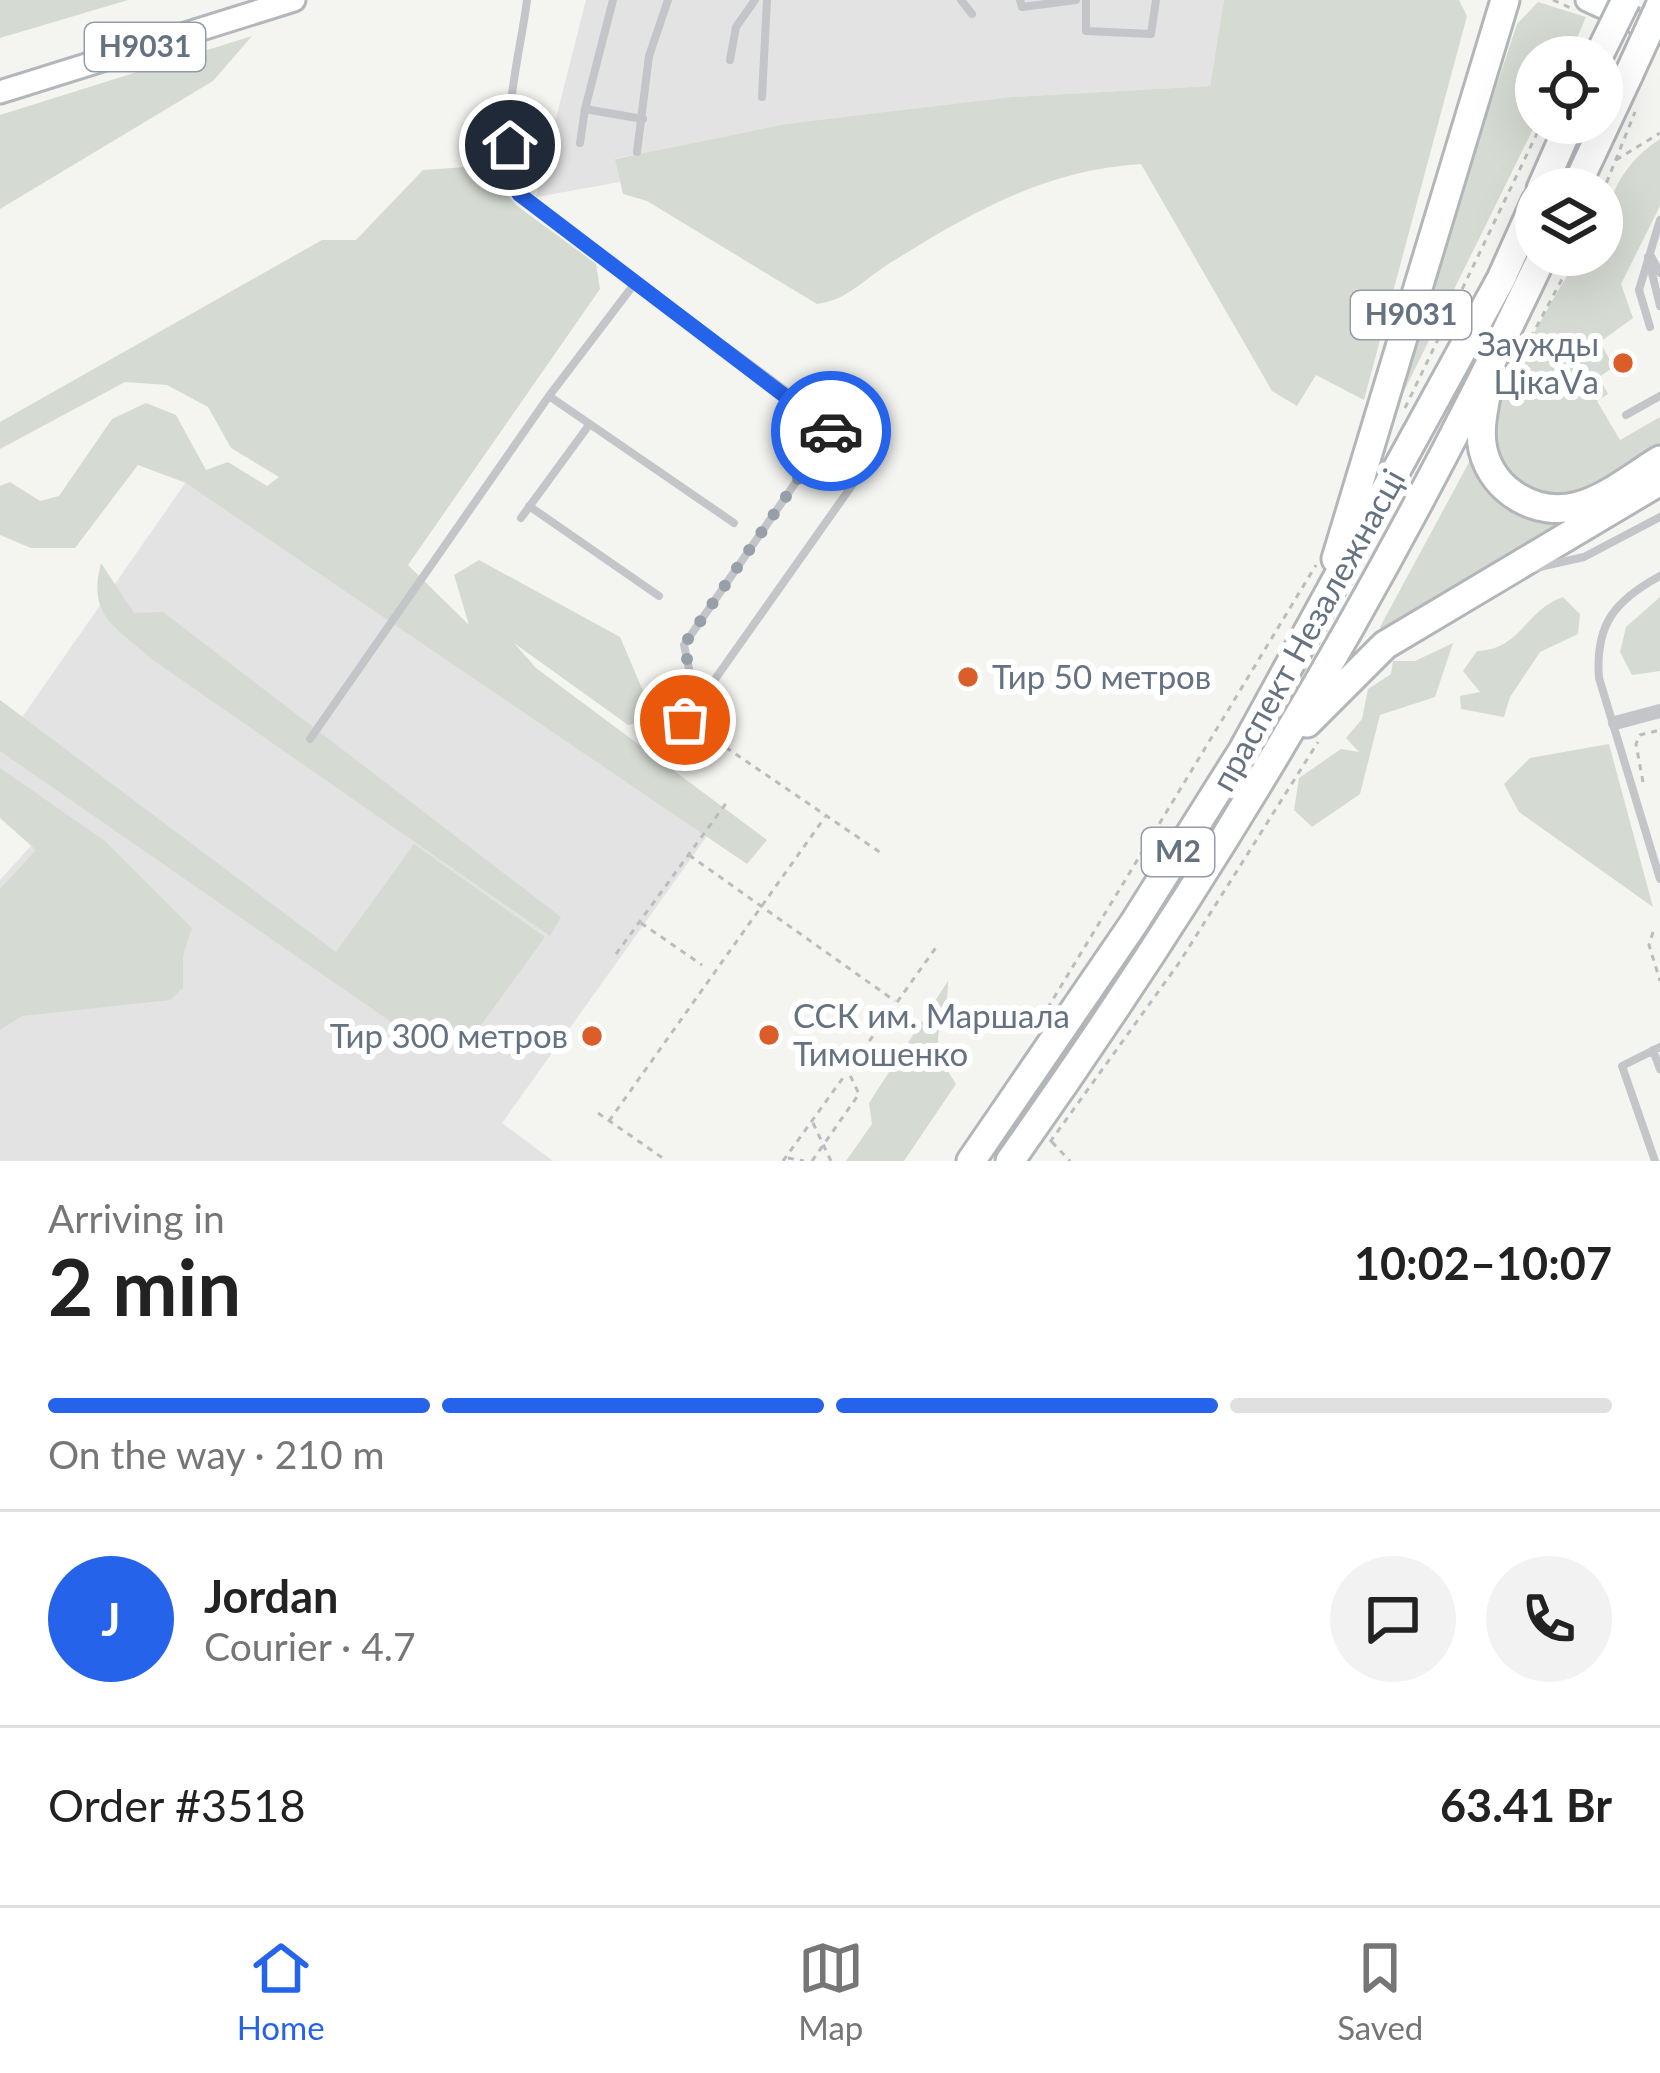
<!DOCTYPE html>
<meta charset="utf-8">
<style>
:root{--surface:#fff;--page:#f2f2f2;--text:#222;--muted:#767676;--line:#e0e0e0;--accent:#2563eb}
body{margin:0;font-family:Lato,sans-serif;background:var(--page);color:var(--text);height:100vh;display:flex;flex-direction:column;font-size:45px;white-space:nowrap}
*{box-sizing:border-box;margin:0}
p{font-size:39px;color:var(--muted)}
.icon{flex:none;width:66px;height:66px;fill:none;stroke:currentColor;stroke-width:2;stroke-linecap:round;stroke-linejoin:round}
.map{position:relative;height:1161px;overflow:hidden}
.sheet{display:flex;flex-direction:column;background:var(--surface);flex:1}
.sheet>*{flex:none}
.tools{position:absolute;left:1515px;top:36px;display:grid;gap:24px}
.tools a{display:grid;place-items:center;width:108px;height:108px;border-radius:50%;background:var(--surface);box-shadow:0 12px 48px #0002;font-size:60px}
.pin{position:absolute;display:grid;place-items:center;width:102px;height:102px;color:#fff;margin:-51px;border:6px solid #fff;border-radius:50%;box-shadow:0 3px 12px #0007}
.courier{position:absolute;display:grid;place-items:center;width:120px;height:120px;margin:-60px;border:9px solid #2563eb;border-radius:50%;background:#fff;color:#222;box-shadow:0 3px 15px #0007}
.overview em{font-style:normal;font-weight:700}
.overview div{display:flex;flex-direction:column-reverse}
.overview{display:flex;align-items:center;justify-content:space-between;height:204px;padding:0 48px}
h1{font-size:78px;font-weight:700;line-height:90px}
.bar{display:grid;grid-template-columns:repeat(4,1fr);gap:18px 12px;align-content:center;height:144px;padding:0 48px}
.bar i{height:15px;border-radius:9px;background:var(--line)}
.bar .active{background:var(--accent)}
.bar p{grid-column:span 4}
.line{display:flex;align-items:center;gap:30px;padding:0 48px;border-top:3px solid var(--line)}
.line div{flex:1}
.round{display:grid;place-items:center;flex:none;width:126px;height:126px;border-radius:63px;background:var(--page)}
.tab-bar{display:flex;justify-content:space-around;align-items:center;height:168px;border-top:3px solid var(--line);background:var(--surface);font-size:33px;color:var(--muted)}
.tab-bar a{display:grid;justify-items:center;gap:6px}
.tab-bar .active{color:var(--accent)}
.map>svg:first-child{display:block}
.built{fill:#e2e3e2}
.green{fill:#d5dbd2}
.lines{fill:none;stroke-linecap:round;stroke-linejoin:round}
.primary-casing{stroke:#b3b7bb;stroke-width:27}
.highway-casing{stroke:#b3b6b9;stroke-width:33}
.path{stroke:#babcbe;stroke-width:3;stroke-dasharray:6 6;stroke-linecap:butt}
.lane{stroke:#c3c5c9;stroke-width:8}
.street{stroke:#c3c5c9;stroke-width:14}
.primary{stroke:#fff;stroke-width:21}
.highway{stroke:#fff;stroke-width:27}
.highway-bridge-casing{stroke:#b3b6b9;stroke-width:33;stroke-linecap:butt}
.highway-bridge{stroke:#fff;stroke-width:27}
.done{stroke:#97a0a8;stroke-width:12;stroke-dasharray:0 21.6}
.route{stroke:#2563eb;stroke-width:15}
.poi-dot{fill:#db5e2a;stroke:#fff;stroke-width:4.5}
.labels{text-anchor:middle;stroke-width:12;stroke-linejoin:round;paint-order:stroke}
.shield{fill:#fff;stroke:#939ca7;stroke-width:3}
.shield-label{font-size:30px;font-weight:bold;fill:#657281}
.poi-label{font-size:33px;fill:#657281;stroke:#fff;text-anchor:end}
.street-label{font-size:33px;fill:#657281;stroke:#fff}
</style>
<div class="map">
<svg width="1660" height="1161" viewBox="0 0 1660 1161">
<rect width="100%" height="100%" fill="#f4f4f1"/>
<path class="built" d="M586,0H1224L1210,86L1012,97L616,158L620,182L536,197Z
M186,482L707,836L502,1123L553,1161H0V880L50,825L0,785V749Z"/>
<path class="green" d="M0,0H128L0,38Z
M1224,0H1459L1467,16L1364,400L1316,375L1297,406L1272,391L1141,164C1044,170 971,213 890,263C864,279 848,300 817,304L647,201L623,194L615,159L787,124L1012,97L1210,86Z
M1538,2L1586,17L1569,57H1536V123L1379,442L1517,24Z
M252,36L213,81L0,209V115Z
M1660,139V206L1621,284L1633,318L1600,342L1614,367L1599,377L1608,394L1597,401L1620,440L1660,417V448C1616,473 1554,523 1510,474C1497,460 1491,442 1495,423C1504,377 1555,298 1579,255H1602C1602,207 1618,166 1660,139Z
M480,166L516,205L596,264L600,289L408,565L469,625L454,575L479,560L620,637L655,719L628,725L514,643L536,668L767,840L747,864L186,483L138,465L75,548H31L0,535V486L10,482L40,501L59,496L112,419L146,403L176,415L206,470L228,462L267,486L279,477L231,448L208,407L167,385L125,382L0,449V422L322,240H356L423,170Z
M1473,455C1485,517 1535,513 1586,512L1383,631L1380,627Z
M101,563L134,613L163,612L561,917L550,936L153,660C115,626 87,617 101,563Z
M1563,597L1580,614L1578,634L1540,652L1510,697L1504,717L1461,709L1460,696L1480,692L1463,671L1477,651C1521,650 1525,610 1563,597Z
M1660,597V671L1632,675L1620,652L1626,627Z
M1453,643L1435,697L1380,715L1360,794L1312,827L1294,810L1299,778L1341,749L1359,752L1346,738L1362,719L1368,689L1391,674L1393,661H1415Z
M0,700L336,952L414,844L545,937L463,1050L433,1029L423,1044L0,751Z
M1609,744L1653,907L1519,812L1504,784L1530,758Z
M0,768L105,841L192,928L183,956V988L170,1000L22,1016L0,1030V889L36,850L0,818Z
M948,981C948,1032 921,1031 956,1084L904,1161H846L872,1124L869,1103Z"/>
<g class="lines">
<g class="primary-casing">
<path id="primary" d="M1587,0L1659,33
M0,92L294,0"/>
</g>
<g class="highway-casing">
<path id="highway" d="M1541,189L1570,123
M1575,189L1629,74
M1488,384C1485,405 1478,428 1483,450C1493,492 1537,517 1578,506C1606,499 1635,475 1660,460
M1336,559L1505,0
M1307,723L1385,645L1660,481
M971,1161L1134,923L1243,750L1501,279L1536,201
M1010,1161C1212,876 1394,571 1543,255"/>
</g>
<path class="path" d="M1553,0L1573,9
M1573,57L1578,48
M1616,160L1660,133
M1602,194L1635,112
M1508,380L1575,255
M1405,408L1542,123
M696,727L881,853
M1643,782L1636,744L1640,735L1660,730
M689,855L895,1001
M641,923L702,965
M1653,932L1649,945L1660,981
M616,954L727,802
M1035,1029L1316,565
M598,1113L667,1161
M609,1121L825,817
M813,1123L831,1161
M1050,1142L1179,963L1318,742
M1052,1142L1070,1161
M788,1158L804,1161
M783,1161L845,1075
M812,1161L859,1094L848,1071L937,946"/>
<path class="lane" d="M527,0C520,58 495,138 519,194L861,446L865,467L660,757
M613,0L585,109L643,119
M961,0L972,14
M1020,0L1022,7L1076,0
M1086,0V31L1151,34L1156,0
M730,60L736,27L755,0
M762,97L767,0
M580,143L585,109
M637,152L649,56L668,0
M1651,256L1660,273
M1648,257L1660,306
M1650,327L1639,290L1660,220
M549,396L734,523
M1626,415L1660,396
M529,506L659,596
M521,518L589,425
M1535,568L1584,557L1660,517
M1660,576C1614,601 1595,625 1599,678L1660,879
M696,702L684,645L833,428
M310,739L549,396L635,283
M1653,1050L1660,1069
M1655,1161L1622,1066L1660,1047"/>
<path class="street" d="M1615,723L1660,711"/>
<use href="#primary" class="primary"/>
<use href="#highway" class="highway"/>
<g class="highway-bridge-casing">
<path id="highway-bridge" d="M1598,57L1626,0
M1629,74L1660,6"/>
</g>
<use href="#highway-bridge" class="highway-bridge"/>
</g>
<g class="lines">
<path class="done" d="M685,720L696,701L684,645L831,431"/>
<path class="route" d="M510,145V174L519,194L831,431"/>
</g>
<g class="poi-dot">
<circle cx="1623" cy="363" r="12"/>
<circle cx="968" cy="677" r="12"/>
<circle cx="769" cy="1035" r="12"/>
<circle cx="592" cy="1036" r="12"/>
</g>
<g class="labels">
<g class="shield">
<rect x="85" y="23" width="120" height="48" rx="9"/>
<rect x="1351" y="291" width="120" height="48" rx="9"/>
<rect x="1142" y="828" width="72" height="48" rx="9"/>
</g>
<g class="shield-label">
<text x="145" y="57">Н9031</text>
<text x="1411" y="325">Н9031</text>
<text x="1178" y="862">М2</text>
</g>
<g class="poi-label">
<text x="1599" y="356">Заужды<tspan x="1599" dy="38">ЦікаVа</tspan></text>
<text x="992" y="689" text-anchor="start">Тир 50 метров</text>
<text x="793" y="1028" text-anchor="start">ССК им. Маршала<tspan x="793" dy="38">Тимошенко</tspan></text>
<text x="568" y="1048">Тир 300 метров</text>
</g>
<g class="street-label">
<text transform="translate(1308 630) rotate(-61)" y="12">праспект Незалежнасці</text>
</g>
</g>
</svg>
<div class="tools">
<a><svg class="icon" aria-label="locate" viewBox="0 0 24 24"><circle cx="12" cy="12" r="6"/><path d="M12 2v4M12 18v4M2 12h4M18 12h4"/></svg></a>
<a><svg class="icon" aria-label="layers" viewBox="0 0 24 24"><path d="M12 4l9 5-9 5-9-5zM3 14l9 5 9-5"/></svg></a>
</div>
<div class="pin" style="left:685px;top:720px;background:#ea580c"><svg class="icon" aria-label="bag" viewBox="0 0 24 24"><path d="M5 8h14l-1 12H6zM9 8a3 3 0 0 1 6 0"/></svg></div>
<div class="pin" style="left:510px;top:145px;background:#1f2937"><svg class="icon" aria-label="home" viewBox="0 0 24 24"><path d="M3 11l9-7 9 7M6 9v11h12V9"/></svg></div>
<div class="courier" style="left:831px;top:431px"><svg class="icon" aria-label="car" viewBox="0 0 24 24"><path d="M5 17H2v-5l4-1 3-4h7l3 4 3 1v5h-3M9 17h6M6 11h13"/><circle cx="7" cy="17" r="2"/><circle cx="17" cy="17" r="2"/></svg></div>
</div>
<section class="sheet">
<div class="overview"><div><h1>2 min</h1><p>Arriving in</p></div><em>10:02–10:07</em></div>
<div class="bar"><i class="active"></i><i class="active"></i><i class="active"></i><i></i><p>On the way · 210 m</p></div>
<div class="line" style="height:216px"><b class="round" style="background:var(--accent);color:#fff">J</b><div><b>Jordan</b><p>Courier · 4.7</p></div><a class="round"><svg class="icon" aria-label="chat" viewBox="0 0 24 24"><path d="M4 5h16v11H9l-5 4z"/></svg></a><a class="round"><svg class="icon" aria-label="phone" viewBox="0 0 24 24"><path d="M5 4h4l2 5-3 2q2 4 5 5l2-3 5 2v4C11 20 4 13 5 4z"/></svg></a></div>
<div class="line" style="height:156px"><div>Order #3518</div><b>63.41 Br</b></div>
</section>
<nav class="tab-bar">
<a class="active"><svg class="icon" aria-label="home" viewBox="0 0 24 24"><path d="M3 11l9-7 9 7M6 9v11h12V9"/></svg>Home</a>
<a><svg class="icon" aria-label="map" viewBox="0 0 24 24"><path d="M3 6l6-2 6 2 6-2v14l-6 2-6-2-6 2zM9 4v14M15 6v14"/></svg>Map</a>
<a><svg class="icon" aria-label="saved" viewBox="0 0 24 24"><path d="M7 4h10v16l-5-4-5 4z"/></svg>Saved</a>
</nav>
